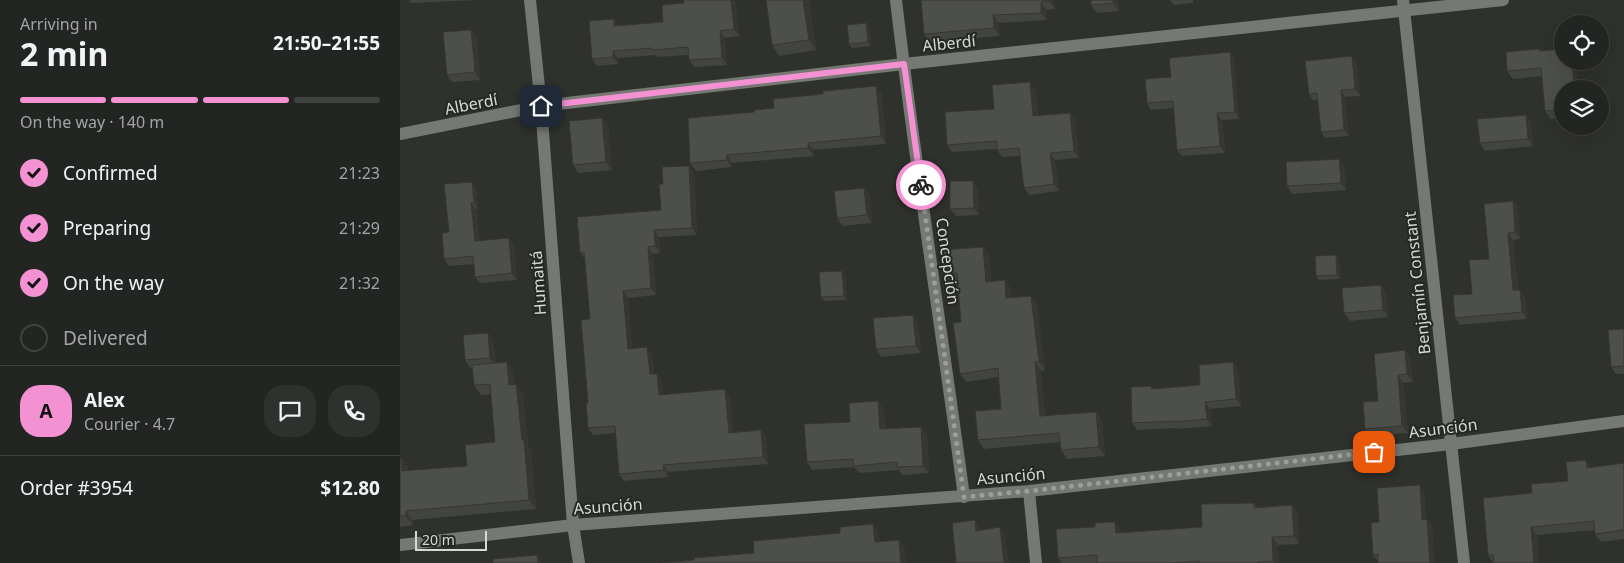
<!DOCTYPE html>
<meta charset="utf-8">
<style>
:root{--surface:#232522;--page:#2f312f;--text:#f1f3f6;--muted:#a3a5a5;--line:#404240;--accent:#f491d3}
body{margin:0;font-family:"Noto Sans",sans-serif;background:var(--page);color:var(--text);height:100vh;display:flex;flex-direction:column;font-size:19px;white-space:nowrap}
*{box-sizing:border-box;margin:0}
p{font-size:16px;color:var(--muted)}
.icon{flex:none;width:28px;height:28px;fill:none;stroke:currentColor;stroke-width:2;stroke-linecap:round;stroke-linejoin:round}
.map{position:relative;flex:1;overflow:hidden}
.sheet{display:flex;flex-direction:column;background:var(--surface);width:400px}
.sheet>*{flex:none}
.buttons{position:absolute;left:1154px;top:15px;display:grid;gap:10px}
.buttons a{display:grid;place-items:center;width:55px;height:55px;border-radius:50%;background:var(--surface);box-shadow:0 5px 20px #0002,0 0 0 1px var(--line);font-size:25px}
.scale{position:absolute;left:15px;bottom:12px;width:72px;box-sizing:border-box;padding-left:5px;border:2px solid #d7d9d6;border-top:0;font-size:14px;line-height:18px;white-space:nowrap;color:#d7d9d6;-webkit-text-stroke:4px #252823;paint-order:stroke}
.pin{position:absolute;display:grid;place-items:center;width:42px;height:42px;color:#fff;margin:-21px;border-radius:10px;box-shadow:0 2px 8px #0006}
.courier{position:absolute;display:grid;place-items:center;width:50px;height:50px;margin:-25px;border:4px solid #f491d3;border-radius:50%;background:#fff;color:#222;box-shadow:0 1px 6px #0007}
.headline em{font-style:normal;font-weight:700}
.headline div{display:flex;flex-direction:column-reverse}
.headline{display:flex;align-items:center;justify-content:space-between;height:85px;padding:0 20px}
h1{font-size:32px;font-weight:700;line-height:38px}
.bar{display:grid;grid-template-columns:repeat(4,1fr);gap:8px 5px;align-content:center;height:60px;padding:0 20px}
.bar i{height:6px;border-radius:4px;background:var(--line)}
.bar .current{background:var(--accent)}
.bar p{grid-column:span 4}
.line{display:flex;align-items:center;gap:12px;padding:0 20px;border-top:1px solid var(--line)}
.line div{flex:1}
.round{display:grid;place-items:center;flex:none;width:52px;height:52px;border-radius:20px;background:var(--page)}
ol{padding:0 20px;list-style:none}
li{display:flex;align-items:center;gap:15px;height:55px}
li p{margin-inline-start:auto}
li .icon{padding:5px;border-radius:50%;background:var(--accent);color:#111;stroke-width:4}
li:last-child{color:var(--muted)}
li i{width:28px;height:28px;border:2px solid var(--line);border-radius:50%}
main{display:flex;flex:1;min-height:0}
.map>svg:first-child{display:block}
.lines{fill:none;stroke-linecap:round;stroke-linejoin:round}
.street{stroke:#757873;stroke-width:12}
.secondary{stroke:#757873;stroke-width:12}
.wall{fill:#424440}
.shaded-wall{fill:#363734}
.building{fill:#4d4f4a;stroke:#363734}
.done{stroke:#9c9e9b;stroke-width:5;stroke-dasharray:0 9}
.route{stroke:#f491d3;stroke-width:6}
.labels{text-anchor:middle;stroke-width:4;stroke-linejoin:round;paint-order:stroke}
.street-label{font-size:16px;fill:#d7d9d6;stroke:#252823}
</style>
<main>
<section class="sheet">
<div class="headline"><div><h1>2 min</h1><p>Arriving in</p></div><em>21:50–21:55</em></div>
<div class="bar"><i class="current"></i><i class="current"></i><i class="current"></i><i></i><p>On the way · 140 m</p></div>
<ol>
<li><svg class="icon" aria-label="check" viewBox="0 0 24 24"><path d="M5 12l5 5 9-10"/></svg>Confirmed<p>21:23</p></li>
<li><svg class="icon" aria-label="check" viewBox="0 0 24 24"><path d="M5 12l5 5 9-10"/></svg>Preparing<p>21:29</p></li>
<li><svg class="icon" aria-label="check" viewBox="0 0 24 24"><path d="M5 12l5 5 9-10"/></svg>On the way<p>21:32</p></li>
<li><i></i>Delivered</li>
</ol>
<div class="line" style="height:90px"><b class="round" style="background:var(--accent);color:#111">A</b><div><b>Alex</b><p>Courier · 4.7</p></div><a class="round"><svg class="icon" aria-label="chat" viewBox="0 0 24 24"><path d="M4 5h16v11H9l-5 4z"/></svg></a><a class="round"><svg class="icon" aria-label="phone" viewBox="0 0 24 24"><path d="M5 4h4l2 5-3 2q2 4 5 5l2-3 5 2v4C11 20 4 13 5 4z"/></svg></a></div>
<div class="line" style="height:65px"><div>Order #3954</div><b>$12.80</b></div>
</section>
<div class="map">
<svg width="1224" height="563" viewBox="0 0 1224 563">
<rect width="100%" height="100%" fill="#2f312d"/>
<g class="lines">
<path class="street" d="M130,0L141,106L173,525L179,563
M496,0C515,166 542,331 564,497
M0,134L141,106L504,64L1103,0
M629,491L636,563
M0,545L173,525L629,491L1051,444L1224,421"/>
<path class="secondary" d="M1003,0L1064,563"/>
</g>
<path class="wall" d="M9,0H78L11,3Z
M335,0L339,36L325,38L327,65L294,67L289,60V55L257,57L256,55L218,58V64L197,66L192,59L214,19L219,26L263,22Z
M409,0L416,50L379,56L372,45Z
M521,0H652L655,9L646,10L647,20L598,23L600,36L529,42L524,34Z
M691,0H718L719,11L697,13L691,5Z
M770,0H793V3L774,5Z
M466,23L469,27L471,46L452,48L449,44Z
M71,30L77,37L80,80L52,82L47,75Z
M1139,49L1162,89V118L1150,119L1145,111L1142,76L1113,79L1107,71Z
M830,52L834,59L839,119L822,120L825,153L782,156L777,150L773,108L751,110L747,103L771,77Z
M957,63L960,96L945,97L949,136L925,138L921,132L918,100H913L909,94Z
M635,89L638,115L670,113L675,120L679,158L655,160L659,191L629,195L624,188L620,156L602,157L597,150V149L552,152L547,145Z
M482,94L486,144L413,150L414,156L332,163V167L296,171L290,163L354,112L374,108Z
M1126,115L1131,122L1133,146L1085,151L1080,143Z
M202,118L208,126L212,170L178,173L173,165Z
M289,166L294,173L297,235L259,237L260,253L253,254L256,295L228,298L232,348L252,354L254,374L262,381L263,395L330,396L333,432L361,430L366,437L368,464L268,472V477L224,481L219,474L216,433L193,435L188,428V403L190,319L185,259L180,253L261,210L263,184Z
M945,167L946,190L892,194L887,186Z
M72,182L76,188L78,209H76L79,241L114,245L117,280L80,283L75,277L74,264L49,266L44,259L49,232Z
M464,188L470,195L472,223L442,226L437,218Z
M578,188L579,215L556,216L550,209Z
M1113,201L1118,209L1120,239L1113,240L1118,290H1120L1125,297L1127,319L1060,325L1055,318L1072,294L1089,259Z
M583,247L589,255L591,281L605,280L611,289V297L631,296L637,304L645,370L641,371L645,416L696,412L702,421L705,456L667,459L661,450L660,442L584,449L578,440L601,409L598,377L566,382L560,374L561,322L557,282H550L544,274Z
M936,255L939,259L940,279L919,280L916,276Z
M445,275L447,300L424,301L421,297Z
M981,285L986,292L988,317L950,321L944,313Z
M518,322L521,353L481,357L476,349Z
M1224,329V374H1216L1211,367Z
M88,333L93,340L96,363L107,362L113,372L114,384H116L123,394L128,445L131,449L136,509L12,520L13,525L0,527V458H1L8,467V471L67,466L95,442L91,394L81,395L74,385L72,368H70L65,360Z
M1005,350L1010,358L1013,382L1003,383L1008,433L970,436L965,429Z
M833,362L838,369L841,406L810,409L812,426L779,429L778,428L737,430L732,423L751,386L753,389L800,385Z
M478,401L483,409L485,428L527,434L529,473L502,475L499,470L459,473L454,467L412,470L407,462L450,422Z
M1224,463V539L1201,542L1195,534V530L1137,535L1139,563H1093L1088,555L1132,493L1168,481L1191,468Z
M1024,492L1026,519H1027L1032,525L1034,563H978V561L973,555L979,522Z
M854,503L857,507L892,505L898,514L899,544L878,545L879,563H662L658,558L695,527L721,530V533L802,527Z"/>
<path class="shaded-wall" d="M331,0H335L339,36L334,29Z
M403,0H409L416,50L409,40Z
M649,0H652L655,9L649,1Z
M713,0H718L719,11L713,3Z
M641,2L646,10L647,20L641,13Z
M593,15L598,23L600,36L594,28Z
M214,19L219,26H214Z
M466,23L469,27L471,46L468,42Z
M71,30L77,37L80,80L75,72Z
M320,31L325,38L327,65L322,58Z
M213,51L218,58V64L213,57Z
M830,52L834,59L839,119L835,112Z
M952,56L957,63L960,96L955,89Z
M1172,61H1176L1179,89H1174Z
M630,82L635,89L638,123L633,116Z
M476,86L482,94L486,144L481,136Z
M941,90L945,97L949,136L944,130Z
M670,113L675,120L679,158L674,151Z
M817,113L822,120L825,153L820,146Z
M1126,115L1131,122L1133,146L1128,139Z
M202,118L208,126L212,170L206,162Z
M408,143L413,150L414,156L408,148Z
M650,153L655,160L659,191L654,184Z
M327,155L332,163V167L327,160Z
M939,159L945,167L946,190L941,183Z
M289,166L294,173L297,235L292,228Z
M573,181L578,188L579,215L574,208Z
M72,182L76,188L78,209L74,202Z
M464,188L470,195L472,223L467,215Z
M1113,201L1118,209L1120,239L1115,232Z
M71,203L76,209L79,248L75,241Z
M254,230L259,237L260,253L255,246Z
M1108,233L1113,240L1118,297L1113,290Z
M109,238L114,245L117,280L112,273Z
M248,247L253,254L256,295L251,288Z
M583,247L589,255L592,290L586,282Z
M936,255L939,259L940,279L937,275Z
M442,271L445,275L447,300L444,296Z
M605,280L611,289L612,306L606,298Z
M981,285L986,292L988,317L983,310Z
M1120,290L1125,297L1127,319L1122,312Z
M223,291L228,298L233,356L228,349Z
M631,296L637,304L645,370L639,362Z
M513,315L518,322L521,353L516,346Z
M88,333L93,340L96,366L90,358Z
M247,347L252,354L254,381L250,374Z
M1005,350L1010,358L1013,382L1007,374Z
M107,362L113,372L115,394L109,385Z
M635,362L641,371L646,425L640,416Z
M833,362L838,369L841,406L836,399Z
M257,374L262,381L264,402L259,395Z
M998,375L1003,383L1008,433L1002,426Z
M116,384L123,394L128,445L131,449L136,509L129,500L122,440Z
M325,389L330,396L334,440L329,433Z
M478,401L483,409L485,436L480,429Z
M805,402L810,409L812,426L807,419Z
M696,412L702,421L705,456L699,447Z
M521,427L527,434L529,473L523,466Z
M361,430L366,437L368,464L363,457Z
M1,458L8,467L9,481L2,471Z
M1186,460L1191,468H1187Z
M263,465L268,472V477L264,470Z
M1020,485L1024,492L1026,526L1022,520Z
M892,505L898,514L899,544L894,536Z
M6,511L12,520L13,525L6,516Z
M1027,519L1032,525L1034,563H1030Z
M575,520L580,528L582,538L576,531Z
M715,522L721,530L722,541L716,533Z
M473,524L479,532L481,550L475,542Z
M600,527L605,535L609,563H604Z
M1131,527L1137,535L1139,563H1134Z
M872,537L878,545L879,563H874L873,561Z
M499,540L505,548L506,563H501Z
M137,555L142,563H138Z"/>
<path class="building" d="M284,0H331L334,29L320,31L322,58L289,60L288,47L252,50V48L213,51V57L192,59L189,21L214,19V26L263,22L262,5L284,3Z
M366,0H403L409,40L372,45Z
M521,0H649V1L641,2V13L593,15L594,28L524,34Z
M691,0H713V3L691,5Z
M466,23L468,42L449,44L447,25Z
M71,30L75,72L47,75L43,32Z
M1139,49L1140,51L1162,49V61H1172L1174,89H1162V110L1145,111L1141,68L1107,71L1106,52Z
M830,52L835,112L817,113L820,146L777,150L773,101L747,103L745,79L771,77L769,58Z
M952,56L955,89L941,90L944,130L921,132L917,93L909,94L905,61Z
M630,82L633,116L670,113L674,151L650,153L654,184L624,188L619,148L597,150V141L547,145L545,112L594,109L592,85Z
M476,86L481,136L408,143V148L327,155V160L290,163L288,118L354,112V110L374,108L373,99L423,94V91Z
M1126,115L1128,139L1080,143L1077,119Z
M202,118L206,162L173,165L169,121Z
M939,159L941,183L887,186L886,162Z
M289,166L292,228L254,230L255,246L248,247L251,288L223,291L228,349L247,347L250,374H257L259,395L325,389L329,433L361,430L363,457L263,465L264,470L219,474L215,426L188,428L186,403H188L181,320L190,319L184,252L180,253L177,217L261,210L259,184H263L262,167Z
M550,181H573L574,208L550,209Z
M72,182L74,202L71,203L75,241L109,238L112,273L75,277L73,256L44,259L42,233L49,232L44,184Z
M464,188L467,215L437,218L434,191Z
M1113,201L1115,232L1108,233L1113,290H1120L1122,312L1055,318L1053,295L1072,294L1069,260L1089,259L1084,204Z
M583,247L586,282L605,280L606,298L631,296L639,362H635L640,416L696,412L699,447L661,450L659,433L578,440L575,411L601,409L598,368L560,374L553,323L561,322L557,273L544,274L542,250Z
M936,255L937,275L916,276L915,256Z
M442,271L444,296L421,297L419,272Z
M981,285L983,310L944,313L942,288Z
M513,315L516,346L476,349L473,318Z
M1224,329V366L1211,367L1208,330Z
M88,333L90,358L65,360L63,335Z
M1005,350L1007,374L998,375L1002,426L965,429L963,402L978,401L974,354Z
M107,362L109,385L116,384L122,440H124L129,500L6,511V516H0V458H1L2,471L67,466L65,445L95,442L90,384L74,385L72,365Z
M833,362L836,399L805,402L807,419L774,422V421L732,423L731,387L751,386V389L800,385L799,365Z
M478,401L480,429L521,427L523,466L497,467V462L453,466V459L407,462L404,424L450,422L449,403Z
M1186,460L1187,468L1224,463V530L1195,534L1194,521L1131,527L1134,563H1094L1093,555H1088L1083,498L1132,493L1131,484L1168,481L1166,462Z
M1020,485L1022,520L1027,519L1030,563H978V554L973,555L971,523L979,522L977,488Z
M854,503V508L892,505L894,536L872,537L873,561L858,562V563H800L799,561L769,563H697V555L658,558L656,529L695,527V523L715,522L716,533L802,527L801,504Z
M575,520L576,531L600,527L604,563H556L552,523Z
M473,524L475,542L499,540L501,563H261L294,560V558L354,553L353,541L440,533V527Z
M137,555L138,563H93V559Z"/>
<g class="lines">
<path class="done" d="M521,185L564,497L629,491L974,452"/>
<path class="route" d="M141,106L504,64L521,185"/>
</g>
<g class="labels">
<g class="street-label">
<text transform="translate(549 43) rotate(-6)" y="6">Alberdí</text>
<text transform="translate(71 104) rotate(-11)" y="6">Alberdí</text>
<text transform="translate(548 261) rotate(82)" y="6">Concepción</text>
<text transform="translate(138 283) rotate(-94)" y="6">Humaitá</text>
<text transform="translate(1017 283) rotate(-96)" y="6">Benjamín Constant</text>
<text transform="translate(1043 428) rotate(-7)" y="6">Asunción</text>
<text transform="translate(611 476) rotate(-5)" y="6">Asunción</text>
<text transform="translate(208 506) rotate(-4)" y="6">Asunción</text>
</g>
</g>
</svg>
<div class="buttons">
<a><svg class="icon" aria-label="locate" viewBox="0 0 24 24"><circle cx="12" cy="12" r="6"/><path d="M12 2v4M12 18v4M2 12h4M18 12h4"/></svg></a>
<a><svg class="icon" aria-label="layers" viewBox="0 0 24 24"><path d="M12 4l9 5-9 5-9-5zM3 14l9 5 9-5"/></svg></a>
</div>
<div class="scale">20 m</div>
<div class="pin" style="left:974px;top:452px;background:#ea580c"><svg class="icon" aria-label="bag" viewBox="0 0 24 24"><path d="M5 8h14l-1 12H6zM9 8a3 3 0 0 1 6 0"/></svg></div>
<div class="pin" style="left:141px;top:106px;background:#1f2937"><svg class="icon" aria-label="home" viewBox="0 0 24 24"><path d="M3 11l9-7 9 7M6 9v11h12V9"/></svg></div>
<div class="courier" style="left:521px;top:185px"><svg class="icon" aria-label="bike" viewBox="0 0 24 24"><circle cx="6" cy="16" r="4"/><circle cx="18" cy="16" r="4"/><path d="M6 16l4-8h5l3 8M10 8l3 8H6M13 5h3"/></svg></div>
</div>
</main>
